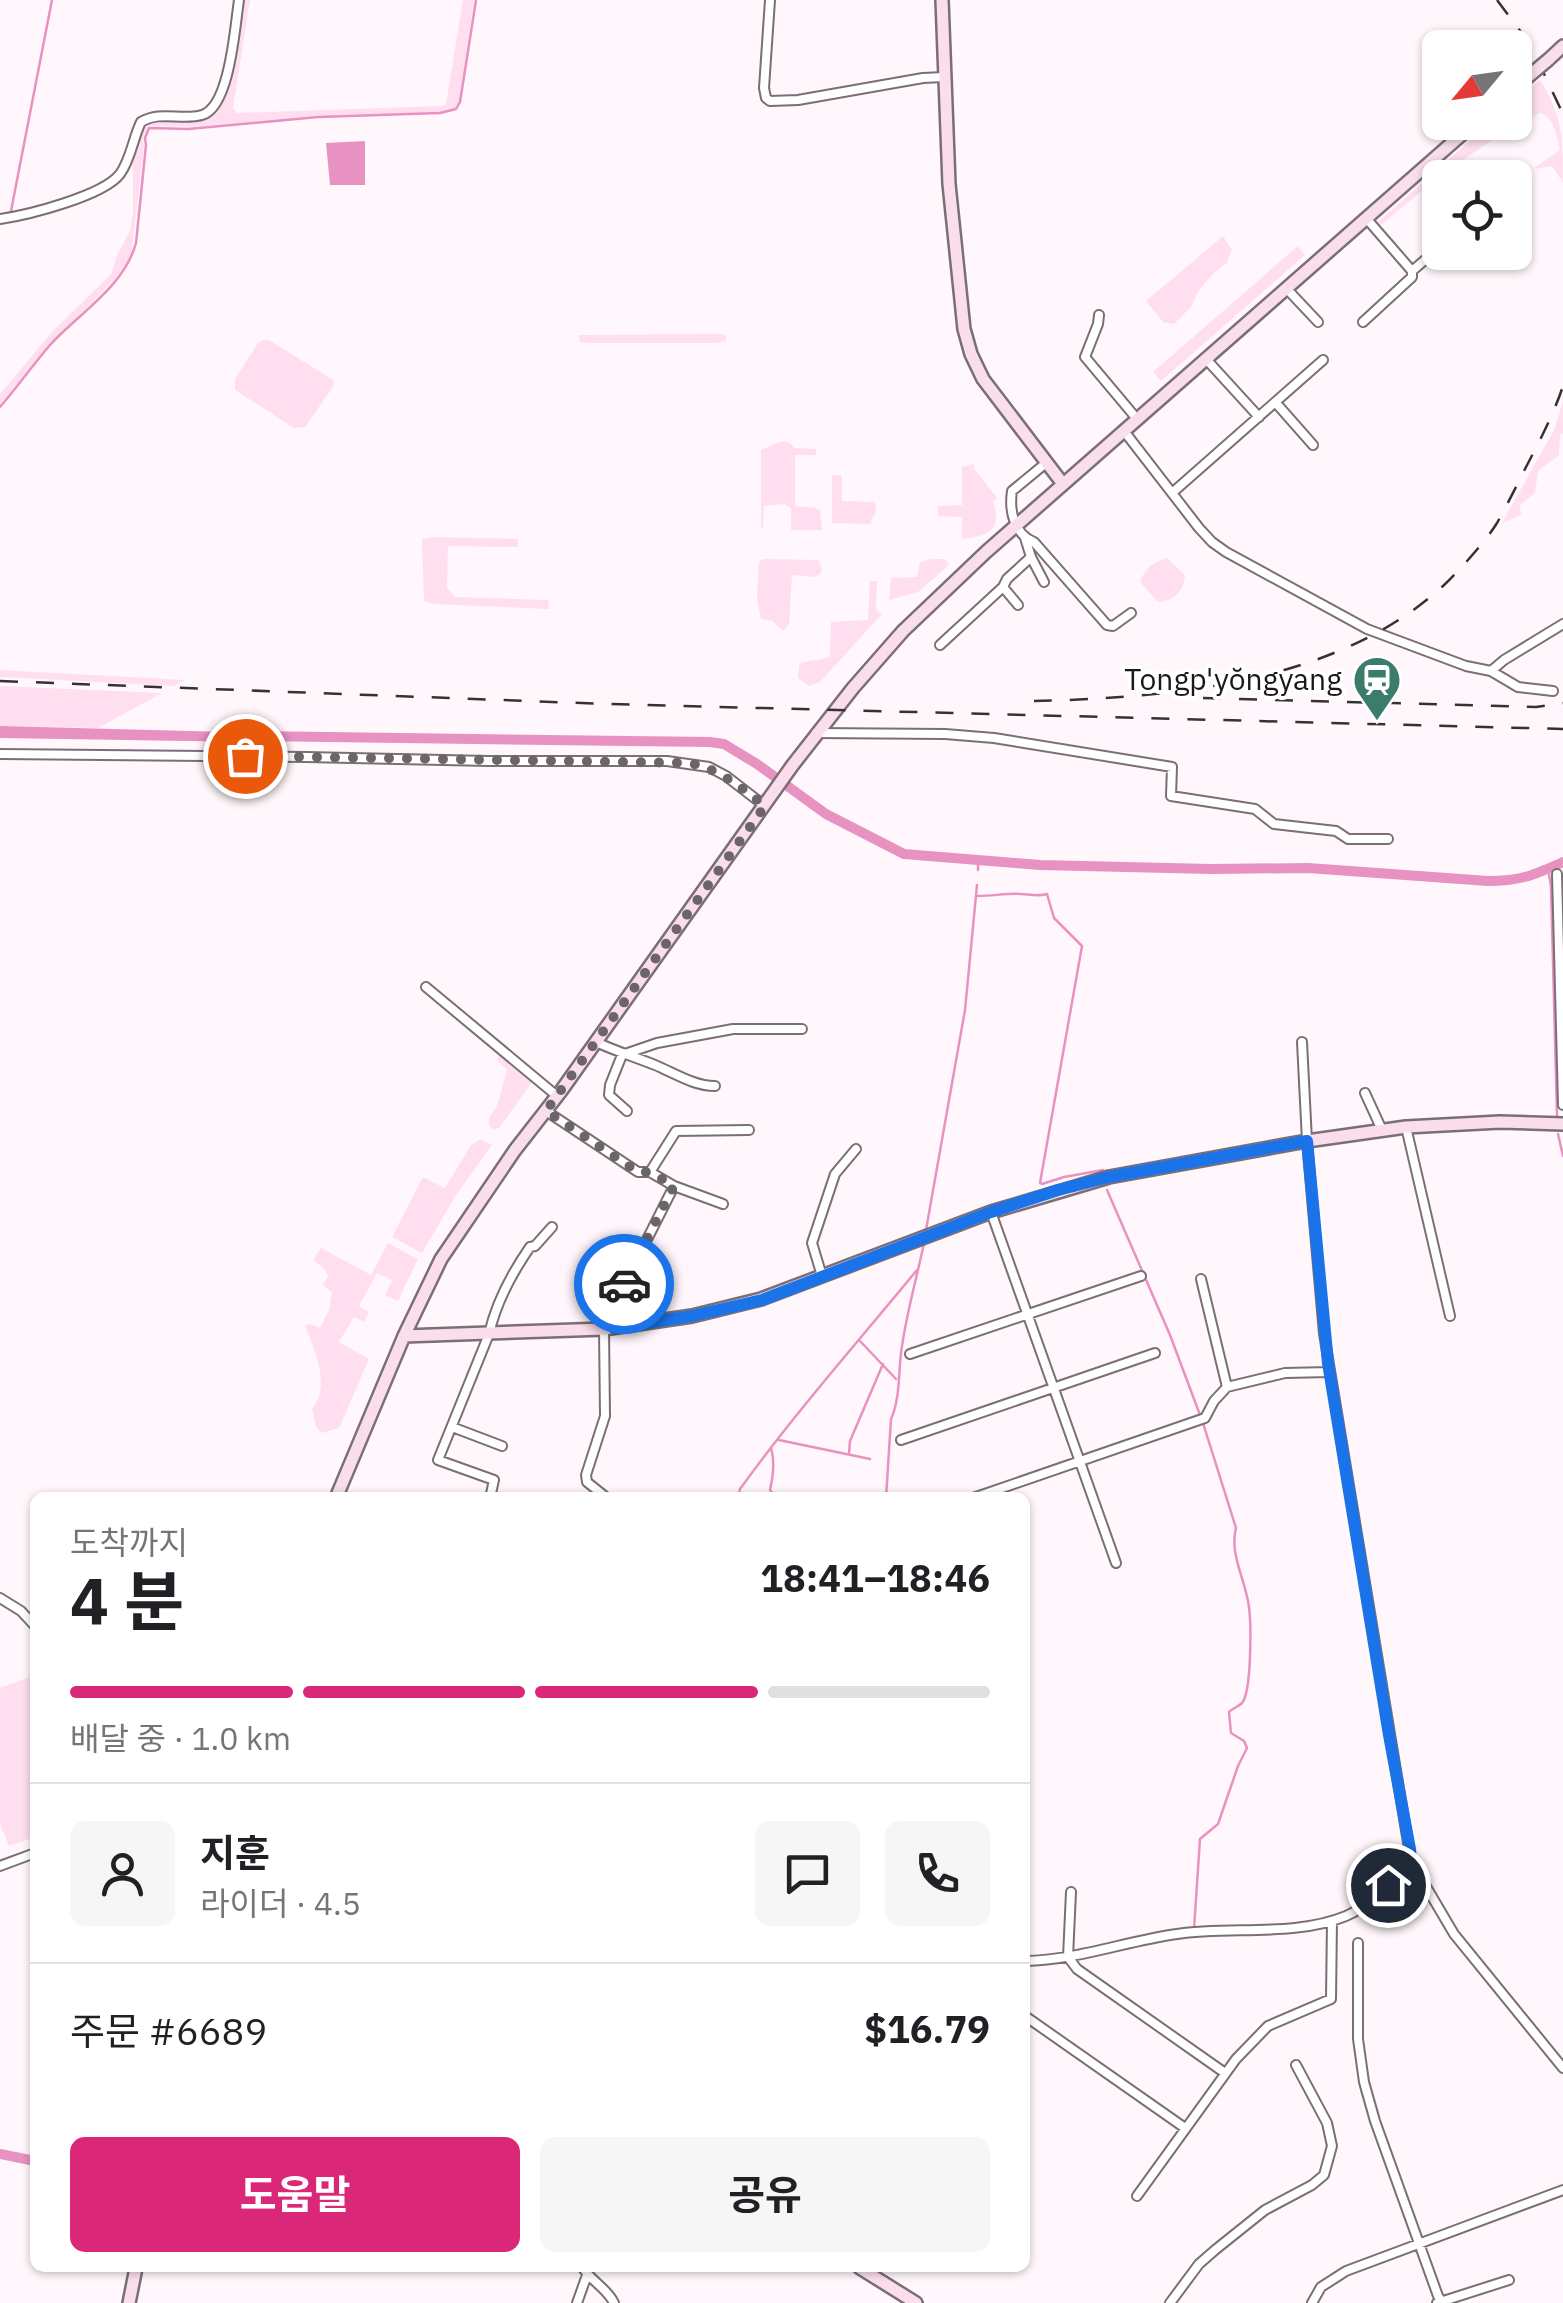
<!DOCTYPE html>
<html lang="ko">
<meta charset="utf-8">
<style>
:root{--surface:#fff;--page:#f6f6f6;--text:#202124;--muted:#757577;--line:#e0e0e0;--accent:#db2777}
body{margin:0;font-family:"IBM Plex Sans","Noto Sans KR",sans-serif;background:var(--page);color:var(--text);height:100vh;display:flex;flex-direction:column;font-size:38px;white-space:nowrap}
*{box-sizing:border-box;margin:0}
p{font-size:32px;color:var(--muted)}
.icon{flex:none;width:55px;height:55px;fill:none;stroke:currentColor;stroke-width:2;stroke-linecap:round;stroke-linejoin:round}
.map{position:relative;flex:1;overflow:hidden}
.drawer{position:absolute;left:30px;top:1492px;width:1000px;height:780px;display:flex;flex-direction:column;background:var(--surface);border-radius:15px;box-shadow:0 2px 8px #0004}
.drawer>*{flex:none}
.needle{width:65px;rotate:241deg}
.buttons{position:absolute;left:1422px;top:30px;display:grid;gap:20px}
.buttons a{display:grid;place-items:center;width:110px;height:110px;border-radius:15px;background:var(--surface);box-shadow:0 2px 8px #0004;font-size:50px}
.pin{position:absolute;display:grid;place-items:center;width:85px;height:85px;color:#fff;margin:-42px;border:5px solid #fff;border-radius:50%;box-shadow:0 2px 10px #0007}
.courier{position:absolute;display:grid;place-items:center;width:100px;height:100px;margin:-50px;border:8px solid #1a73e8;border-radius:50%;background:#fff;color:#222;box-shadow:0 2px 12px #0007}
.head em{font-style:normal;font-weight:700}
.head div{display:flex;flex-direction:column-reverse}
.head{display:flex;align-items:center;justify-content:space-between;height:170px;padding:0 40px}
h1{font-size:65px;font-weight:700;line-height:75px}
.bar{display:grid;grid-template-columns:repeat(4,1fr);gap:15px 10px;align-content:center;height:120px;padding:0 40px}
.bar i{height:12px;border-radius:8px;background:var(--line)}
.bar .active{background:var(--accent)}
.bar p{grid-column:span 4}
.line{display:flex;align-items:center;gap:25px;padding:0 40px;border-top:2px solid var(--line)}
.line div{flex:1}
.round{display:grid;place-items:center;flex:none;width:105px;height:105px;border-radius:15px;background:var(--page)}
.action{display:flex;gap:20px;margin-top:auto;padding:20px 40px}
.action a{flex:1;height:115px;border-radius:15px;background:var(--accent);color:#fff;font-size:40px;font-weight:700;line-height:115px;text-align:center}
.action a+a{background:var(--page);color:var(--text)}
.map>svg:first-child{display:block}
.green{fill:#ffdfef}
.water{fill:#e892c1}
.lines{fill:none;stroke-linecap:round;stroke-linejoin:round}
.stream{stroke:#e892c1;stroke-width:2.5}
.canal{stroke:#e892c1;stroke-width:10}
.street-casing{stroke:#7b6f75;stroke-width:12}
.secondary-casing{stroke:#7b6f75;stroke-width:16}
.street{stroke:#fff;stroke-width:8}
.secondary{stroke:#fbdeee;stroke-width:11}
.rail{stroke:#363133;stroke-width:2.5;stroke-dasharray:18 18;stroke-linecap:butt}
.secondary-bridge-casing{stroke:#7b6f75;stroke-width:16;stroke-linecap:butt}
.secondary-bridge{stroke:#fbdeee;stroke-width:11}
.done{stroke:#6b6568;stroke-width:10;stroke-dasharray:0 18}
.route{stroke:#1a73e8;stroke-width:12}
.labels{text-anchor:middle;stroke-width:8;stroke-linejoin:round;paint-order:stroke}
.poi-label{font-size:30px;fill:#1c1719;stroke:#fff;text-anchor:end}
</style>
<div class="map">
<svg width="1563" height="2303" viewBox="0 0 1563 2303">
<rect width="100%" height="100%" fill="#fff7fb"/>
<path class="green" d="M241,0H250L233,108L237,113L441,106L446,104L463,0H474L459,102L456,108L440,112L317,117L188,127L148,126L143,138L144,146L131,257L115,279L49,345L0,404V394L52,332L111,274L118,253L130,231L133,213V163L129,161C133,151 136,138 141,130C156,106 193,132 212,116C214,115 220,105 221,103Z
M1540,80C1563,117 1563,139 1563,183L1552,166L1533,169L1560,150C1557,137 1554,117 1540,113L1503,133L1507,123L1515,122V112L1528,101L1529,88Z
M1490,123H1502L1495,138L1437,178L1381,225L1378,222Z
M1223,236L1232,250L1227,263L1215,272L1199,290L1191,307L1174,324L1163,322L1146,301Z
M1298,246L1305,255L1161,381L1153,372Z
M716,334L726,335V341L716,343H587L580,342L579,335Z
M263,340H269L333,380V387L305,427L294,428L235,390V379L258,343Z
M1563,401V433L1560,435L1559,455L1538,471L1535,493L1520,505L1521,515L1502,523L1555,428Z
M782,441L790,443L794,448L816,449V455H795V506L816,508L820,510L822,530H791V508L784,504L764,506L763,529L761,528V450Z
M974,464V468L997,498L993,501C1002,530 990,535 962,539V517L938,516V506L962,505V467Z
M832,475L842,476V501L875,502L876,511L870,524L832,523Z
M434,537L518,539V547L448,546L447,588L455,597L548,600L549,609L433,604L424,601L422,539Z
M1167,558L1185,575C1184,591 1174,601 1158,602L1140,582C1146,567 1152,563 1167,558Z
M763,559L818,560L822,569L820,574L814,577L792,575L789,624L783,631L773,621L761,619L757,599L759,562Z
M931,559H945L949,565L918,592L889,600L891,578L917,577L920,562Z
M870,581H877L876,610L882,614L820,682L809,686L798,678L799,665C809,658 819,662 830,656L831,622L868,620Z
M0,670L185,680L174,686L0,677Z
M0,686L162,693L98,728L0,726Z
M500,1054L520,1069L532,1082L499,1128L493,1130L489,1125V1118L497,1106L507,1070L497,1060Z
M481,1139L492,1145L456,1195L422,1253L392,1237L423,1177L445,1188L471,1145Z
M388,1243L418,1259L398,1301L385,1295L392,1280L377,1273L359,1306L369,1312L364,1322L354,1317L339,1342L369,1359L339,1428L322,1433L316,1427L312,1409C331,1386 315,1350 305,1326L311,1324L320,1328L329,1310L332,1292L323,1285L328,1276L325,1269L313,1260L321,1248L371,1275Z
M35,1675V1837L9,1846L0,1824V1688Z"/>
<path class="water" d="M365,141V185H330L326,143Z
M0,726L265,733L250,742L0,738Z"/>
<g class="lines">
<path class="stream" d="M11,211L52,0
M0,407C17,387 33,365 50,345C79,313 124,287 136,243L146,145L145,138L149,128L188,129L318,117L440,113L456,109L460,102L476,0
M1548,869L1551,886L1557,1116
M978,870V861
M978,896C993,896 1007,893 1021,894C1031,894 1036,897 1047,894L1054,918L1082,946L1040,1183L1042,1184L1064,1177L1103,1170
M1558,1134L1563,1156
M1107,1190L1170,1335L1203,1423L1236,1528C1229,1554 1246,1581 1249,1607C1251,1622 1252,1691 1242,1703C1238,1707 1233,1708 1229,1712L1231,1733L1244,1741L1247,1748L1238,1766L1218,1824L1200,1839L1194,1929
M926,1230L965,1010L977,885
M860,1341L896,1379
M779,1440L870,1459
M771,1448C775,1461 773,1477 770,1490L776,1498
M849,1454L850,1441L883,1364
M738,1498L740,1489C795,1413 857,1343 917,1270
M886,1498L891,1419C901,1397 898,1369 902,1346C907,1311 917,1277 924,1243"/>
<path class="canal" d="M246,736L710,742L724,744L757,764L826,814L904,854L1040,865L1211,869L1308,868L1488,881C1521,881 1534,875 1563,862
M0,2154L35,2161"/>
<g class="street-casing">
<path id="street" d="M770,0L764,88L766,98L770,101L798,100L923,78L944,77
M0,219C28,215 103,196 120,174C131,159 133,138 141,122C161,110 181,121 202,115C230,107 235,26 239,0
M1412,271L1440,247
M1286,288L1318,322
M1099,315L1098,324L1085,357L1137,419
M1363,322L1412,277V271L1366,218
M1206,359L1259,417
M1276,403L1313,445
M1124,431L1199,528L1212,542L1226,552L1367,629L1466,666L1491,671L1518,687L1553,691
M1046,463L1012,491C1009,511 1014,534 1034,542L1107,625L1113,626L1131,613
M1172,493L1323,360
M1025,538L1031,557L1044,582
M1018,605L1003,587L1007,579L1031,557
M940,645L1003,587
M1491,671L1504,660L1563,624
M816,733L945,734L994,738L1172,767L1171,796L1255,809L1274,824L1336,831L1348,839H1388
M0,754L306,757L489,761H667L709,767L726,776L765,806
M1557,874L1563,1105
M426,987L557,1096
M596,1042C615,1051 635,1057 655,1065C674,1073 694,1086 715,1086
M1365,1093L1382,1130
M546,1111L638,1172H650L676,1131L749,1130
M627,1111L609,1095L610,1085L622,1055L657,1043L733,1029H802
M1406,1127L1450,1316
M650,1172L674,1186L723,1204
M991,1212L1116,1563
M822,1276L812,1243L835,1174L856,1149
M1201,1279L1227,1387
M615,1328V1309L619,1295L674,1186
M604,1329L605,1416L586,1475L587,1482L607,1498
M910,1354L1141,1276
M452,1427L502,1446
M901,1440L1155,1353
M490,1498L494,1480L438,1460L489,1334C496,1303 512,1273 530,1247L535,1246L552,1227
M973,1498L1205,1418L1214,1401L1227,1387L1285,1373L1330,1372
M0,1598L21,1611L35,1626
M1411,1861L1454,1934L1563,2068
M0,1866L35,1853
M1071,1892L1068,1957L1077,1969L1225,2073
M1358,1943V2039L1364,2082L1375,2121L1438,2296L1443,2303
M1025,1961C1077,1960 1126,1941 1177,1934C1231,1926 1295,1937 1346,1916C1370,1906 1393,1881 1411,1861L1324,1334L1307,1141L1302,1042
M1025,2016L1185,2128
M1137,2196L1236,2059L1268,2026L1331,1999L1332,1921
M583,2268C591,2281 607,2288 614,2303
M577,2303L587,2275
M1170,2303L1199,2264L1215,2250L1265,2210L1312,2185L1324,2175L1332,2146L1327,2123L1296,2065
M1312,2303L1321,2287L1346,2271L1563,2190
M1437,2303L1509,2280"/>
</g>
<g class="secondary-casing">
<path id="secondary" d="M942,0L949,184L964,329L971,354L983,379L1063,484
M1548,60L1563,46
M1515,88L1536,70
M404,1336L604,1329L692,1316L761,1299L991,1212L1109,1177L1307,1141L1406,1127L1500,1122L1563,1124
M336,1498L404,1336L441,1259L515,1150L561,1091L792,766L853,688L903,631L986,552L1476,122
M860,2268L916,2303
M129,2303L136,2268"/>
</g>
<use href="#street" class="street"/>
<use href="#secondary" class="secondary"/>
<path class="rail" d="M1497,0L1530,44L1563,114
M0,681L607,704L1563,729
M1203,698L1536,707L1563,703
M1034,701C1171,698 1337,683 1443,586C1458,572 1486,541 1497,523C1507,505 1516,487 1525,469C1539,442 1553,416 1563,386"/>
<g class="secondary-bridge-casing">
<path id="secondary-bridge" d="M1536,70L1548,60"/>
</g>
<use href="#secondary-bridge" class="secondary-bridge"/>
</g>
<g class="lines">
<path class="done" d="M245,756L690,763C720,770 741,787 765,806L546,1111L638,1172H650L674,1186L624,1284"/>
<path class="route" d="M624,1284L617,1300L614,1328L692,1316L762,1300L991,1212L1058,1190L1109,1177L1307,1141L1328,1363L1389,1735L1410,1849L1411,1862L1388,1885"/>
</g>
<defs>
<g id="station-pin" transform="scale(2.5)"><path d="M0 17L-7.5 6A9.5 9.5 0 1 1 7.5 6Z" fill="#3c7c6b" stroke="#fff"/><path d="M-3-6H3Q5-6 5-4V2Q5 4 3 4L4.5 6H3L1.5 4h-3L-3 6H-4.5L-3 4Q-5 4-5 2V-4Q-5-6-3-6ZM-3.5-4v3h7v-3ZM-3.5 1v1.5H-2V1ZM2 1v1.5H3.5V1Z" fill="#fff"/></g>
</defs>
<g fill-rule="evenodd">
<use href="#station-pin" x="1377" y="680"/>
</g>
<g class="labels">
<g class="poi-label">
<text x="1342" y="690">Tongp'yŏngyang</text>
</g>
</g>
</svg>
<div class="buttons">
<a><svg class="needle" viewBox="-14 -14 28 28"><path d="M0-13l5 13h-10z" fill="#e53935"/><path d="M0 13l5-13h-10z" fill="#757577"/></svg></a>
<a><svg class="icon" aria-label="locate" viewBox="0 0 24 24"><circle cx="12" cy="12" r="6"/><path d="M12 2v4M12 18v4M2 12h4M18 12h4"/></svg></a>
</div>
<div class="pin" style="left:245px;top:756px;background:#ea580c"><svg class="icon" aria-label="bag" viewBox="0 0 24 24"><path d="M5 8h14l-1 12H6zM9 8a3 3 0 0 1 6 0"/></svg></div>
<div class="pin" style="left:1388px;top:1885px;background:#1f2937"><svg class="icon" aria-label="home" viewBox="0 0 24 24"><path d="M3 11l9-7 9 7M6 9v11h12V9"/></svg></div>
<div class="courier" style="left:624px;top:1284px"><svg class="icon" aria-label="car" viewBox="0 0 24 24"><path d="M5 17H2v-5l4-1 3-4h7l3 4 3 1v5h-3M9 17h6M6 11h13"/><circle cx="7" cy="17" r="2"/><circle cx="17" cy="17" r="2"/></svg></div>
<section class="drawer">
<div class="head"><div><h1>4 분</h1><p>도착까지</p></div><em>18:41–18:46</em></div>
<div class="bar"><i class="active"></i><i class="active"></i><i class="active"></i><i></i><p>배달 중 · 1.0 km</p></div>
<div class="line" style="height:180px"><a class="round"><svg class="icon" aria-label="person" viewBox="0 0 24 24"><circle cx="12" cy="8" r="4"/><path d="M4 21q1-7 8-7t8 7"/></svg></a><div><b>지훈</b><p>라이더 · 4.5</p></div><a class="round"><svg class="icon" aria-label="chat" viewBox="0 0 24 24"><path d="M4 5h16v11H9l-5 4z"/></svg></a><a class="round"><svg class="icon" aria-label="phone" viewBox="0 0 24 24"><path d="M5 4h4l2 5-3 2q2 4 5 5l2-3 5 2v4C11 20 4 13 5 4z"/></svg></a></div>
<div class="line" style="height:130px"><div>주문 #6689</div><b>$16.79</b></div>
<div class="action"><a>도움말</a><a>공유</a></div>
</section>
</div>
